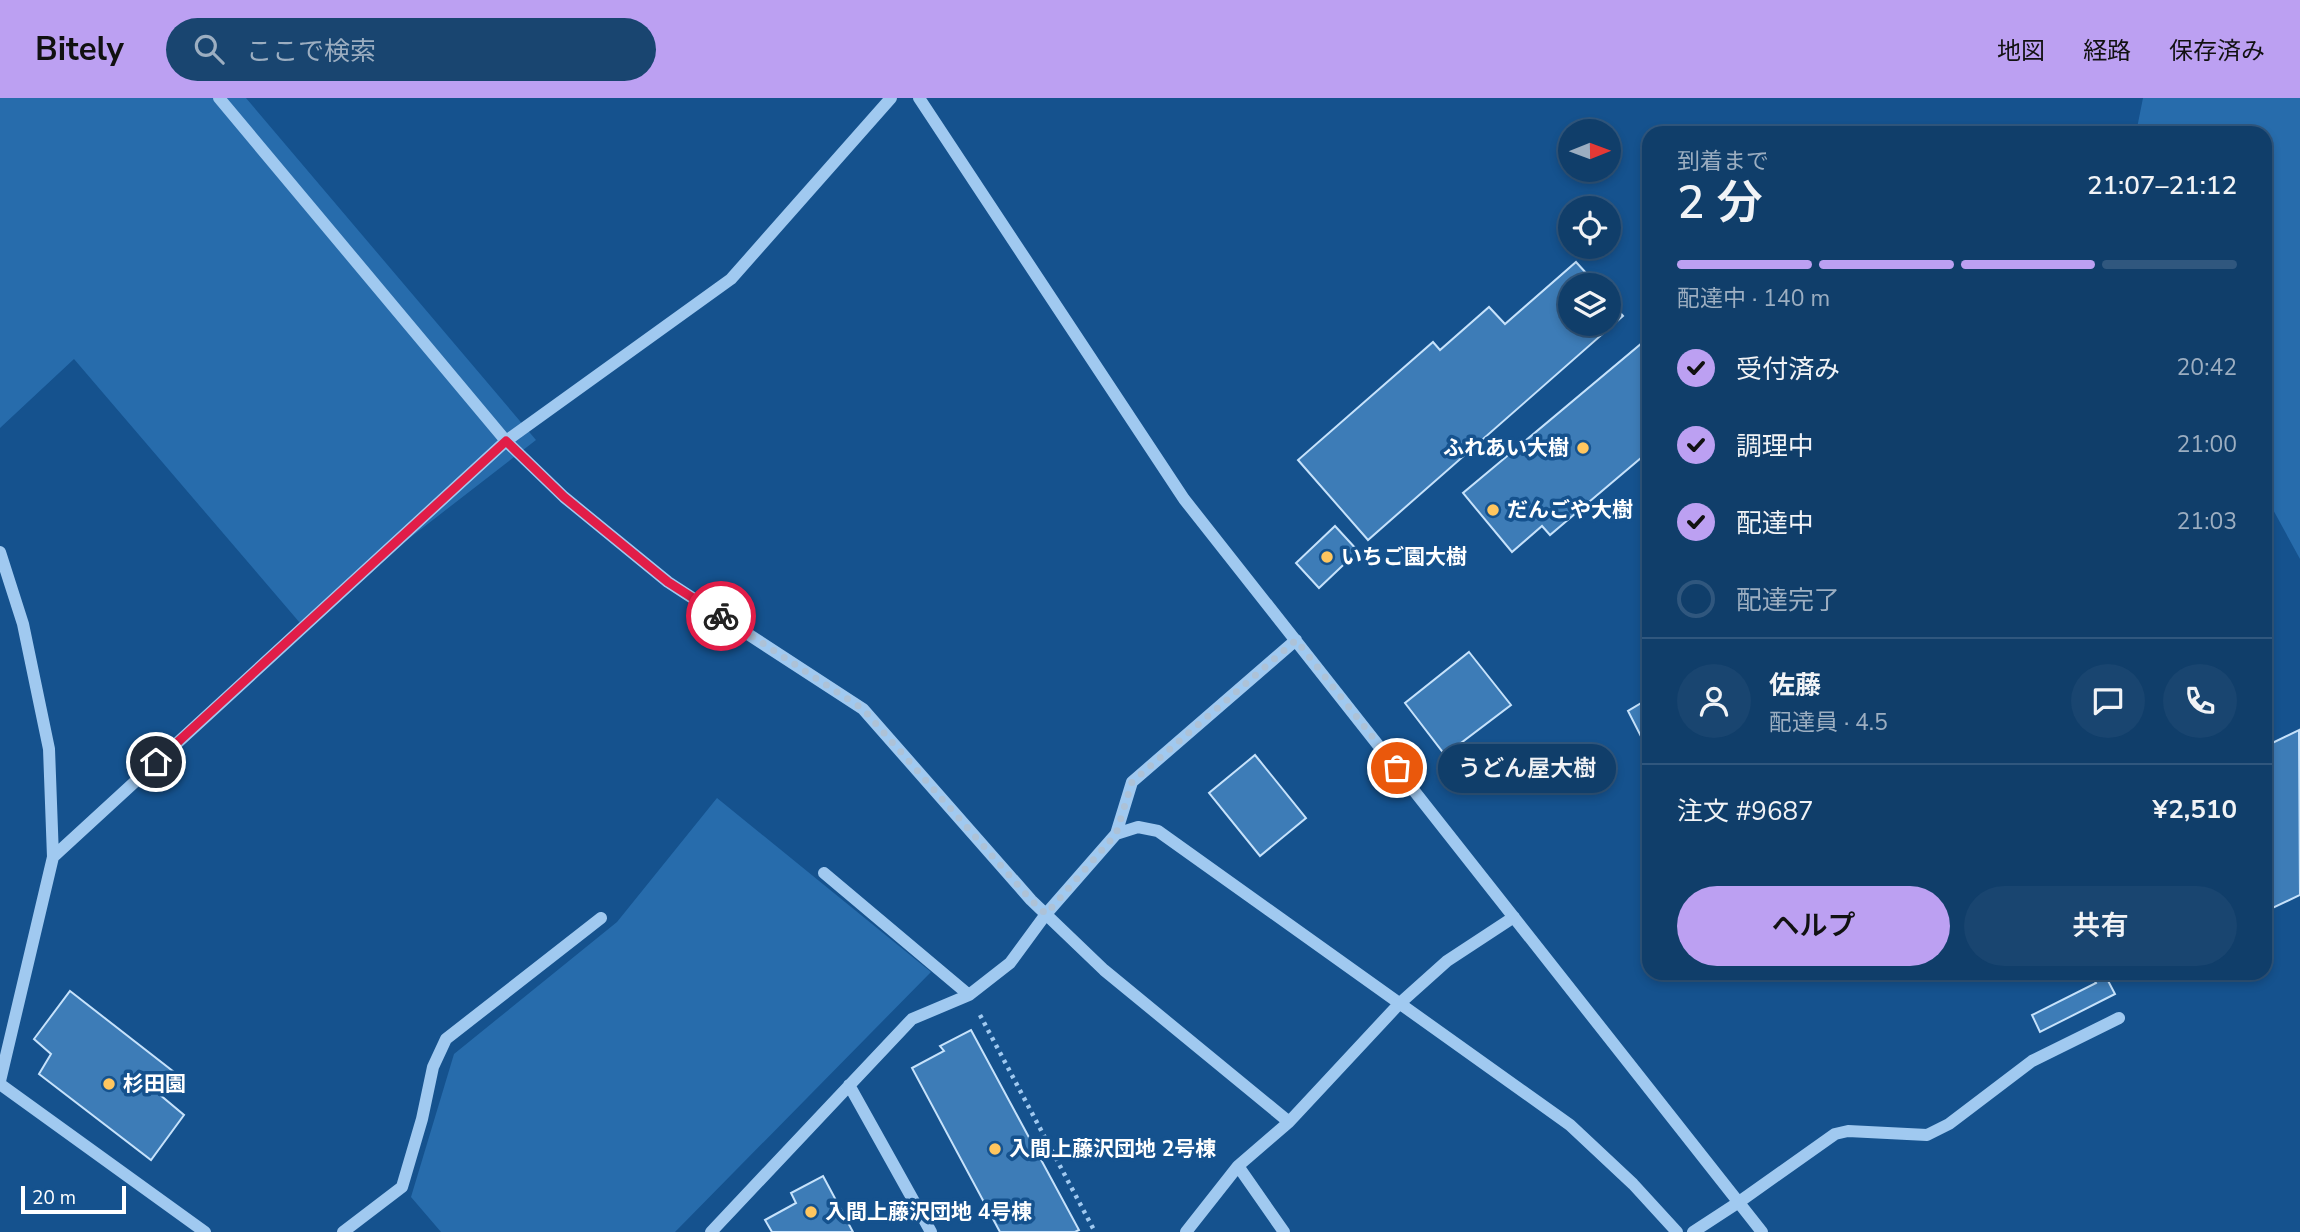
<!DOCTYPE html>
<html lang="ja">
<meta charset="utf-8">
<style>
:root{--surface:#103e6a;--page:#194570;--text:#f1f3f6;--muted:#9caec1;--line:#30577e;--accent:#bca0f2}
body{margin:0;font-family:"Nunito Sans","Noto Sans JP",sans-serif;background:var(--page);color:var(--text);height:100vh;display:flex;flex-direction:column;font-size:26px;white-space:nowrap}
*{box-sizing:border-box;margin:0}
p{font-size:23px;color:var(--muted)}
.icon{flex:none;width:38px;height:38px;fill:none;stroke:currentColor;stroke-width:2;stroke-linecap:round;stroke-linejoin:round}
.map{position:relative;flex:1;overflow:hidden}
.drawer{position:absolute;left:1642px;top:28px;width:630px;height:854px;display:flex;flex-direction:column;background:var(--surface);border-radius:21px;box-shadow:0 4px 10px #0003,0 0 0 2px var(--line)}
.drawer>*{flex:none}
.needle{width:46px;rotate:89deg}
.fabs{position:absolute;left:1558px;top:21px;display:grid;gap:14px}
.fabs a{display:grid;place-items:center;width:63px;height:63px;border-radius:50%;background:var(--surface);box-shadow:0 4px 10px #0003,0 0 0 2px var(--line);font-size:35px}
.scale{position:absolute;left:21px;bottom:18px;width:105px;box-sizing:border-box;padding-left:7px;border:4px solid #fff;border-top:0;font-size:19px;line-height:24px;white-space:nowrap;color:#fff;-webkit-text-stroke:5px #15528e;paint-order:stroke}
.pin{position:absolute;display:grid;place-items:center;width:60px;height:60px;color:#fff;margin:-30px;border:4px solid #fff;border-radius:50%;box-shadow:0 2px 7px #0007}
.courier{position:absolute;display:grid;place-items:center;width:70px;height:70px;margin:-35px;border:5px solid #e11d48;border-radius:50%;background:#fff;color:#222;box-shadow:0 2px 9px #0007}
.bubble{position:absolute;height:49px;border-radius:24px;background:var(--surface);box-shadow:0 4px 10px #0003,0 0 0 2px var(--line);font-size:23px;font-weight:600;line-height:49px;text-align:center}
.head em{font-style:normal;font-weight:600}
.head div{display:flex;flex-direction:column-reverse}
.head{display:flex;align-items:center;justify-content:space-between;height:119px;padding:0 35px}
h1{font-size:46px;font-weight:600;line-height:52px}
.bar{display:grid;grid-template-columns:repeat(4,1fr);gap:10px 7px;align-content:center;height:84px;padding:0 35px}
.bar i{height:9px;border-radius:5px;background:var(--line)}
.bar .current{background:var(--accent)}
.bar p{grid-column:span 4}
.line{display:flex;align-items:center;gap:18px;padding:0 35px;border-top:2px solid var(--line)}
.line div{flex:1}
.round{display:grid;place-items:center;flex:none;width:74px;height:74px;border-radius:37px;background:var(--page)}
ol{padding:0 35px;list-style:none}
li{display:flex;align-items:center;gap:21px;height:77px}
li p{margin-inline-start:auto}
li .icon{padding:7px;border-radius:50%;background:var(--accent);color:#111;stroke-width:4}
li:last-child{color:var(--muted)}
li i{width:38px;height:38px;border:4px solid var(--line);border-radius:50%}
.cta{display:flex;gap:14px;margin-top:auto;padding:14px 35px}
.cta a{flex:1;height:80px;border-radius:42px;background:var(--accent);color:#111;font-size:28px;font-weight:600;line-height:80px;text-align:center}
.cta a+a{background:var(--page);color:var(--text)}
header{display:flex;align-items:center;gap:42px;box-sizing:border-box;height:98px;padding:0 35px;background:var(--accent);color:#111}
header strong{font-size:33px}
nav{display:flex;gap:38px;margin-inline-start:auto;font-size:24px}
.search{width:490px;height:63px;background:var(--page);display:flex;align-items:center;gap:18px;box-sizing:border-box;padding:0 24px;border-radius:38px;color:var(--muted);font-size:26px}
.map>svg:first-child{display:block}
.green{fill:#276cac}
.building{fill:#3d7cb7;stroke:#c6e2fb;stroke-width:2}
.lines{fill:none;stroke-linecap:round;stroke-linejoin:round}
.path{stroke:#a0c9f0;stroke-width:4.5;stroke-dasharray:3.5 5;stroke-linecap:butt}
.minor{stroke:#a0c9f0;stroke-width:12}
.done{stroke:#adc2d7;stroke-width:7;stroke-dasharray:0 12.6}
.route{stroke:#e11d48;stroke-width:9}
.poi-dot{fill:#ffc65f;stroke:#15528e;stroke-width:2.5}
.labels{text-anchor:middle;stroke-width:7;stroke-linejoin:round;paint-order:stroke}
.poi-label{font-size:21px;font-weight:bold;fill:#fff;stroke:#15528e;text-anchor:start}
</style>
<header>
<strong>Bitely</strong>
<div class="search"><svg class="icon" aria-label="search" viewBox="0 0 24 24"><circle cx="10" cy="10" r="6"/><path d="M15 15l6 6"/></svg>ここで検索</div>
<nav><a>地図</a><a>経路</a><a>保存済み</a></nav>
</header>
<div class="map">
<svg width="2300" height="1134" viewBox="0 0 2300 1134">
<rect width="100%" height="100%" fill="#15528e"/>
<path class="green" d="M0,0H246L536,342L300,525L74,261L0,330Z
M2143,0H2300V461L2265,397L2264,35H2136Z
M717,700L931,874L675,1134H441L411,1099L454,956L617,824Z"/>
<path class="building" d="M1576,164L1597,187H1570V226H1608V201L1623,218L1368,442L1298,362L1433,244L1440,252L1489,209L1505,226Z
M1648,240V340L1645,343L1648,347V354L1550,437L1542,428L1512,454L1463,395Z
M1335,428L1358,453L1319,490L1296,465Z
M1469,554L1511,607L1445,657L1405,605Z
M1648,601V652L1628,613Z
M2299,632L2300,797L2264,814V649Z
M1255,657L1306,720L1260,758L1209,695Z
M2091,875H2109L2105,877L2115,896L2040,934L2032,917L2096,885Z
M70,893L174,974L159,996L184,1017L151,1062L39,976L51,956L34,941Z
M971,932L1079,1132L1075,1134H1000L912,970L944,953L940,948Z
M823,1078L853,1134H772L765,1122L796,1105L791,1095Z"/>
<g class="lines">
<path class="path" d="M980,917L1095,1134"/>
<path class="minor" d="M219,0L506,343L564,399L668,484L863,611L1031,802L1104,872L1289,1024
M919,0L1184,401L1762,1134
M0,454L23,526L49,651L53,759L0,983
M1116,736L1132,684L1296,542
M53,759L506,343L731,181L891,0
M824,775L969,897L1010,865L1046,816L1116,736L1138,729L1158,733L1570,1027L1633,1086L1677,1134
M0,986L205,1134
M849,987L931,1134
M1238,1068L1284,1134
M343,1134L402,1089L422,1021L433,969L446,941L601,820
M711,1134L912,921L969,897
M1186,1134L1238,1068L1289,1024L1399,906L1447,863L1514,819
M1693,1134L1739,1104L1835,1036L1848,1033L1927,1037L1949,1026L2032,963L2119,920"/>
</g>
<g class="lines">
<path class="done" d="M721,518L863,611L1031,802L1046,816L1116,736L1132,684L1296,542L1397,670"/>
<path class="route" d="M156,664L506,343L564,399L668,484L721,518"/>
</g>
<g class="poi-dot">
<circle cx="1583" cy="350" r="7"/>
<circle cx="1493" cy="412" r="7"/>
<circle cx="1327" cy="459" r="7"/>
<circle cx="109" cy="986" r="7"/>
<circle cx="995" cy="1051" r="7"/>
<circle cx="811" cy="1114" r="7"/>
</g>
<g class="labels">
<g class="poi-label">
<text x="1569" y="357" text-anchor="end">ふれあい大樹</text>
<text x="1507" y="419">だんごや大樹</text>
<text x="1341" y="466">いちご園大樹</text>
<text x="123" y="993">杉田園</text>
<text x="1009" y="1058">入間上藤沢団地 2号棟</text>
<text x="825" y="1121">入間上藤沢団地 4号棟</text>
</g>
</g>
</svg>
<div class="fabs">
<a><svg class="needle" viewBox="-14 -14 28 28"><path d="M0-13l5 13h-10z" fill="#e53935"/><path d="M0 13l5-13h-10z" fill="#9caec1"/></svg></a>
<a><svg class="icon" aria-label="locate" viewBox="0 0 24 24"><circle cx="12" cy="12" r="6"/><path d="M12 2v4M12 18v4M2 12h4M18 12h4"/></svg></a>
<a><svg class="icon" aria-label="layers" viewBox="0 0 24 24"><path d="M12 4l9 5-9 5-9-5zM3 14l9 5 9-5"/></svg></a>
</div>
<div class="scale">20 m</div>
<div class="pin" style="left:1397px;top:670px;background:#ea580c"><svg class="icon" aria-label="bag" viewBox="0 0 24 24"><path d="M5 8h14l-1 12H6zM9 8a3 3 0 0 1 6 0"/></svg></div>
<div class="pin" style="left:156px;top:664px;background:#1f2937"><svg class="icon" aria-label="home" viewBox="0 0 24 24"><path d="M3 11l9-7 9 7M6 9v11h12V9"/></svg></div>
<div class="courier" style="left:721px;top:518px"><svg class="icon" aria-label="bike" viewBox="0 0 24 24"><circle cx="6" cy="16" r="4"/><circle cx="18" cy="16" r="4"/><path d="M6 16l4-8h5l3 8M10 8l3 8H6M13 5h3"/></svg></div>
<div class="bubble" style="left:1438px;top:646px;width:178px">うどん屋大樹</div>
<section class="drawer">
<div class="head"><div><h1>2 分</h1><p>到着まで</p></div><em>21:07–21:12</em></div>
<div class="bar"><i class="current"></i><i class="current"></i><i class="current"></i><i></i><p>配達中 · 140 m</p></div>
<ol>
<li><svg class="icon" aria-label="check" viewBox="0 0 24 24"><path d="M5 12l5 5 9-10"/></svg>受付済み<p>20:42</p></li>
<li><svg class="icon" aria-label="check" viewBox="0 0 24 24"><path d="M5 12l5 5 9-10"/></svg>調理中<p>21:00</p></li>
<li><svg class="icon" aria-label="check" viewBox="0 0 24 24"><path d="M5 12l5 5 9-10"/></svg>配達中<p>21:03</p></li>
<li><i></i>配達完了</li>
</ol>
<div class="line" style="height:126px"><a class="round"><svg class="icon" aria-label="person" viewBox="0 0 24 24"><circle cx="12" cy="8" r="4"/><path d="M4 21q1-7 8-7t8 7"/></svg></a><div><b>佐藤</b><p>配達員 · 4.5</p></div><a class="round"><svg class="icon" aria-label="chat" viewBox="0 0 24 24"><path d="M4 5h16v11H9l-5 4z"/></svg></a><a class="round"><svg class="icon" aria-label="phone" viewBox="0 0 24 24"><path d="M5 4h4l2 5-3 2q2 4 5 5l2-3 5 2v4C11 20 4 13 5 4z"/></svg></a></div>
<div class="line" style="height:91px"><div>注文 #9687</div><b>¥2,510</b></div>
<div class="cta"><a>ヘルプ</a><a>共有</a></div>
</section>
</div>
